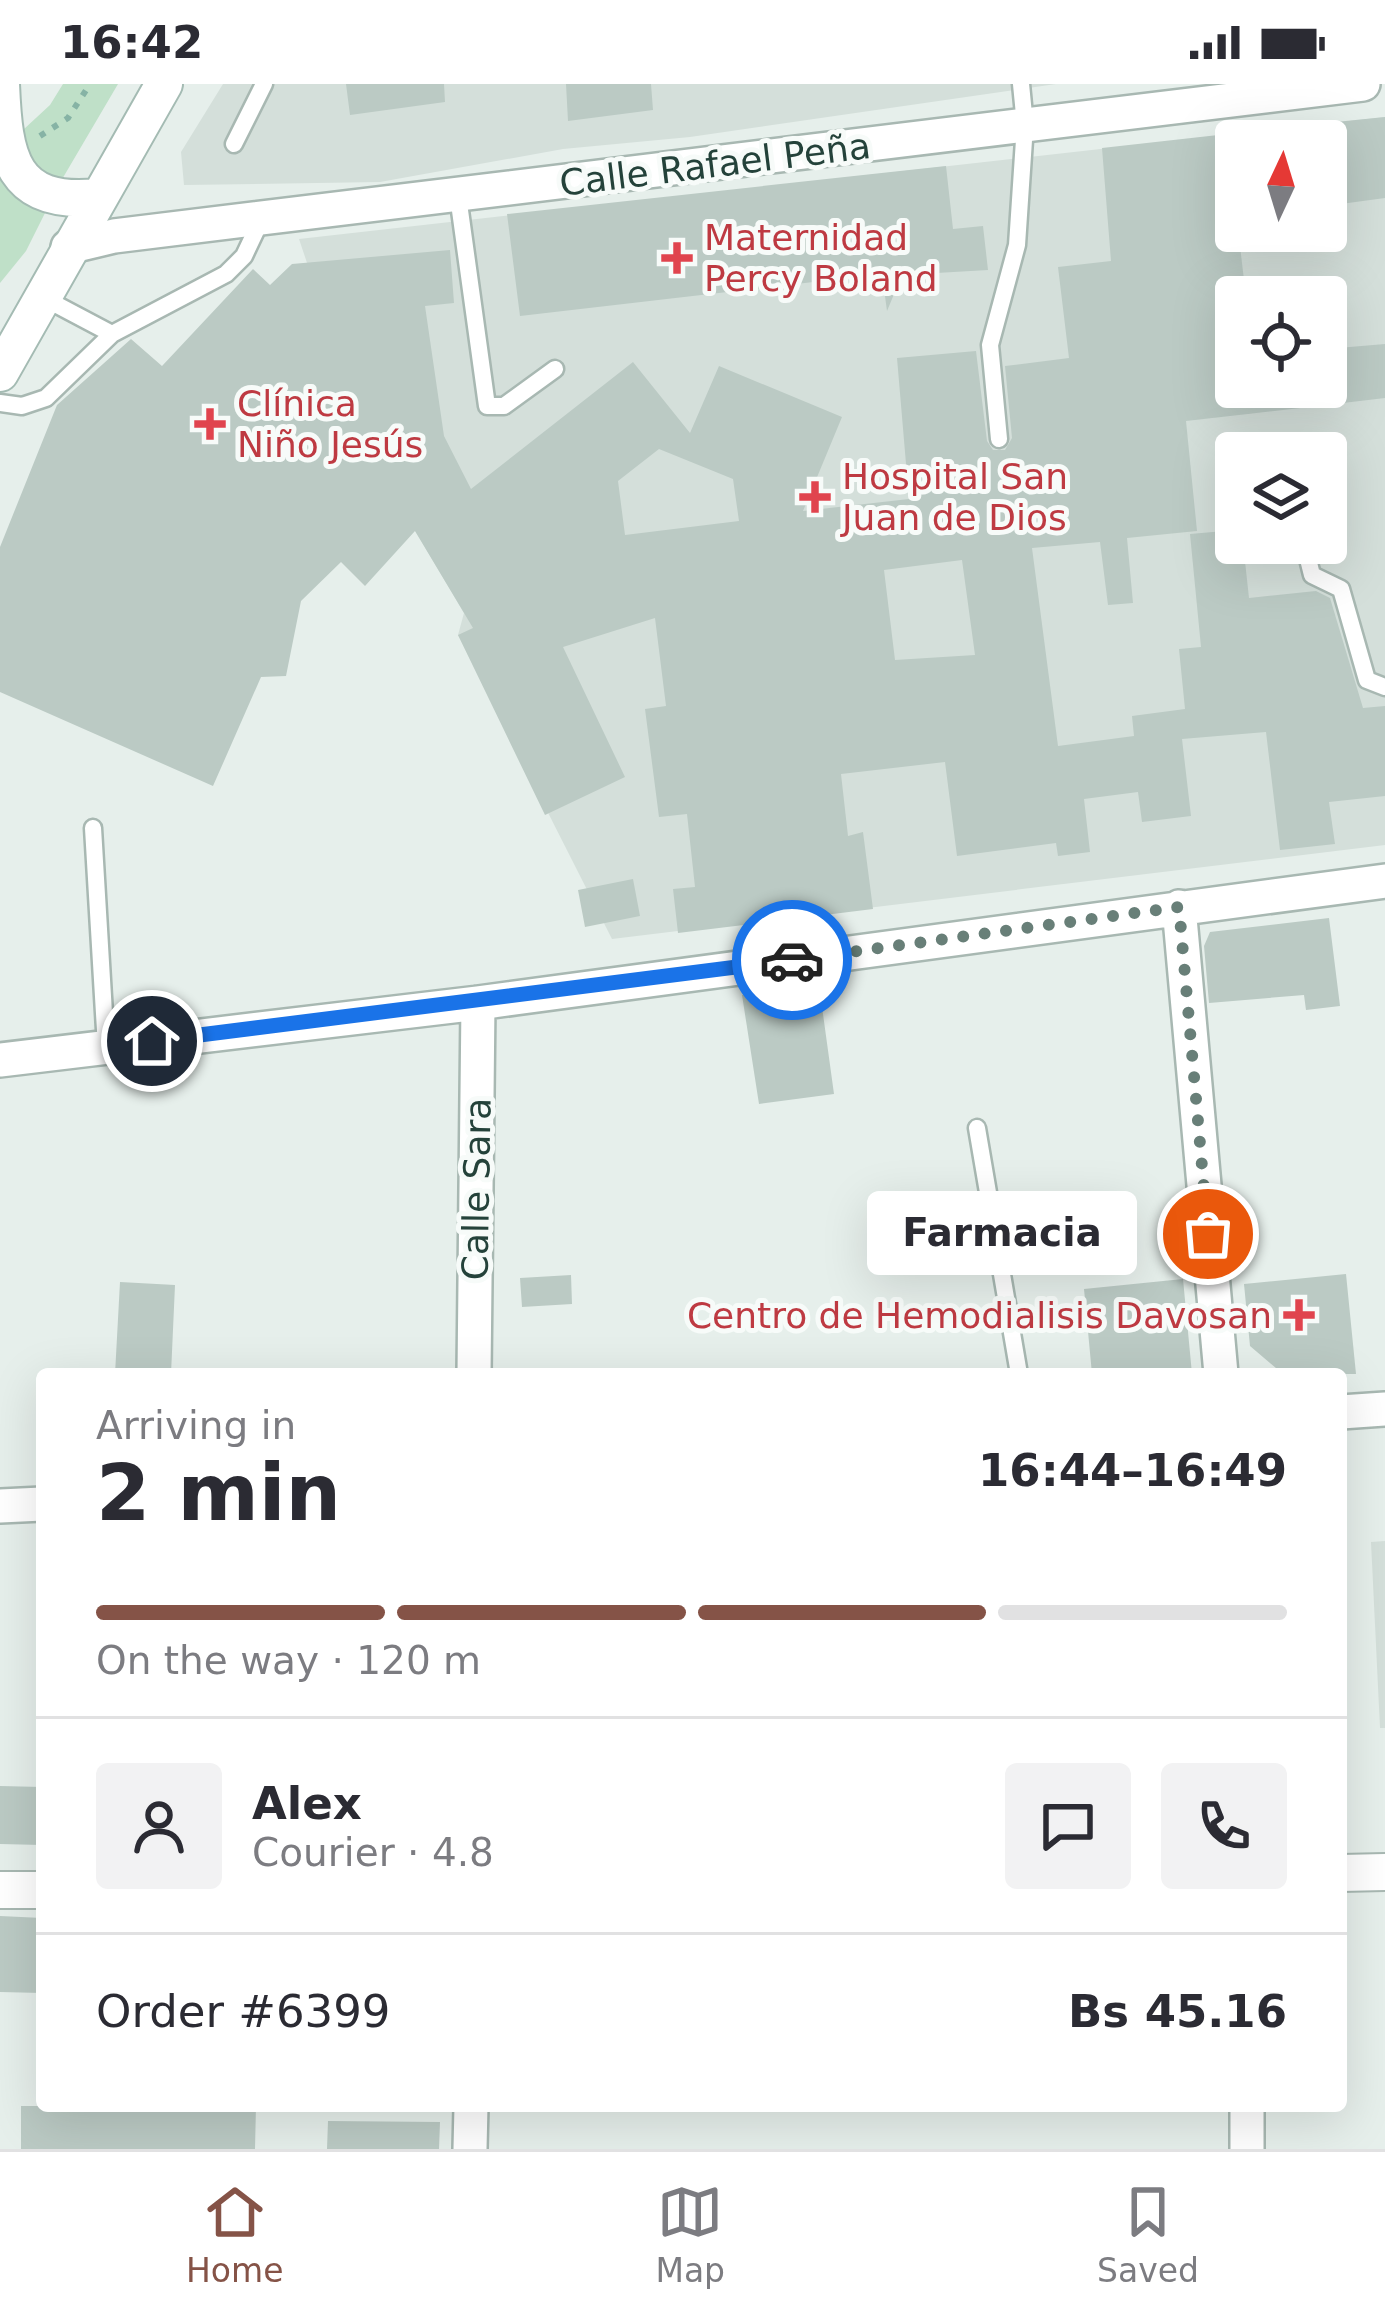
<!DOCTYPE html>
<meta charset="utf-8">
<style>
:root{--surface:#fff;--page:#f2f2f3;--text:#2b2b33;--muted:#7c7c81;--line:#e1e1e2;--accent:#855347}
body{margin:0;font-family:"DejaVu Sans",sans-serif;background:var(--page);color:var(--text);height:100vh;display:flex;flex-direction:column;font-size:45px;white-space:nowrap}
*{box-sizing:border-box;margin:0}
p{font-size:39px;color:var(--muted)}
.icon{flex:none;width:66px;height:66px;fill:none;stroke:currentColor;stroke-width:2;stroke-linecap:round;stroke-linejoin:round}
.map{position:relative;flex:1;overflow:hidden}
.panel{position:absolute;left:36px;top:1284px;width:1311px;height:744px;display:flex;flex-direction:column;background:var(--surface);border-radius:12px;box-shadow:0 12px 48px #0002}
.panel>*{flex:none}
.needle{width:78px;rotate:4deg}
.fabs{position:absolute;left:1215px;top:36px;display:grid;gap:24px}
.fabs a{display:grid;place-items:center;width:132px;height:132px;border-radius:12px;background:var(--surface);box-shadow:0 12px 48px #0002;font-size:60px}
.pin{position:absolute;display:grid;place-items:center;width:102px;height:102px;color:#fff;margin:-51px;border:6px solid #fff;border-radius:50%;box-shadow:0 3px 12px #0007}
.courier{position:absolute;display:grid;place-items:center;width:120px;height:120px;margin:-60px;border:9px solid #1a73e8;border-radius:50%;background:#fff;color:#222;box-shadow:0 3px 15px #0007}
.bubble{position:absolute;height:84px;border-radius:12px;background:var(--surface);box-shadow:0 12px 48px #0002;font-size:39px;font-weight:700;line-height:84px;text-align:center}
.summary em{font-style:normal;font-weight:700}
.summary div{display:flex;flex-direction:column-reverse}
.summary{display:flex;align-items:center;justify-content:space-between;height:204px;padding:0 60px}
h1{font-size:78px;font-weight:700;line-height:90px}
.bar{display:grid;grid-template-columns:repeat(4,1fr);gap:18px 12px;align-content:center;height:144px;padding:0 60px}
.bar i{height:15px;border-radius:9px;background:var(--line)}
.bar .on{background:var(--accent)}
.bar p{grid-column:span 4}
.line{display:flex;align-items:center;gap:30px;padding:0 60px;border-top:3px solid var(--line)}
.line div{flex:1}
.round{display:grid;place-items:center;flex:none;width:126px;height:126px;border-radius:12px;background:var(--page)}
.status{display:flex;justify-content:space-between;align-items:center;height:84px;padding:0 60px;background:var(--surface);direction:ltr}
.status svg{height:33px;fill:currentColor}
.tabs{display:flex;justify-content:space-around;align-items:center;height:168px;border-top:3px solid var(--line);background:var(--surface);font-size:33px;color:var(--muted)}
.tabs a{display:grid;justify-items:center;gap:6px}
.tabs .on{color:var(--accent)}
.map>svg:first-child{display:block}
.built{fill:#d4dfda;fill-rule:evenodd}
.green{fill:#bfe0c8}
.building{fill:#bbcac4;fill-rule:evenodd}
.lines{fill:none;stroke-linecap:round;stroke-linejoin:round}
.service-casing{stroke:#a8b8b2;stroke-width:21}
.minor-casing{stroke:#a8b8b2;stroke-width:38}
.tertiary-casing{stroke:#a8b8b2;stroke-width:40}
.secondary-casing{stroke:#a4bbb3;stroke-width:40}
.path{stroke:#86b3a5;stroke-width:6;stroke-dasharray:6 9;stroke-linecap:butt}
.service{stroke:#fff;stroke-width:16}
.minor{stroke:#fff;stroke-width:33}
.tertiary{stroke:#fff;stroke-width:36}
.secondary{stroke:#fff;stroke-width:36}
.done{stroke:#687f78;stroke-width:12;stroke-dasharray:0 21.6}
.route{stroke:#1a73e8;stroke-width:15}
.health-dot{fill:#e0444e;stroke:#f7fbf9;stroke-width:4.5}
.labels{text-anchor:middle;stroke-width:10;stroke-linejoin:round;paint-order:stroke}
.street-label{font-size:36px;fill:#24423a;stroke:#f7fbf9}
.health-label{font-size:36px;fill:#be3a42;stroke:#f7fbf9;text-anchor:start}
</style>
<div class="status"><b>16:42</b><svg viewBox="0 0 49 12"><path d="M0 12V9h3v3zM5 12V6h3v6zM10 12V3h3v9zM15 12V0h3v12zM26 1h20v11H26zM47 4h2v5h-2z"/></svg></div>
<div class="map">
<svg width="1385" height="2065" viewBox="0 0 1385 2065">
<rect width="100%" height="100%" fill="#e6efeb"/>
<path class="built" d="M223,0H1056L690,53L563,65L380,98L184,101L181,68Z
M1385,33V761L612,855L458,551L464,529L373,376L299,155ZM1236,57H1326V147H1236ZM1236,213H1326V303H1236ZM1236,369H1326V459H1236Z
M1385,1457V1644H1380L1371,1458Z"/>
<path class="green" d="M63,0H118L61,97L27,78L10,58L50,21Z
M0,90L50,119L26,167L0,199Z"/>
<path class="building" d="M346,0H444L445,18L350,31Z
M566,0H651L653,26L568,37Z
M1385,33V114L1326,122V39Z
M1236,49V162H1240L1246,213H1236V303H1317L1318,322L1186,337L1197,447L1127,454L1133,519L1108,521L1100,458L1032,464L1058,662L1134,652L1132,632L1185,625L1179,565L1201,563L1190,450L1236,446V459H1243L1249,514L1316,507L1330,514L1363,624L1385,622V712L1329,718L1335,760L1280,766L1266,648L1182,655L1191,732L1142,738L1138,708L1084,715L1090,768L1058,772L1056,759L957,772L945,678L841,690L848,752L863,748L873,825L678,849L673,805L695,803L687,730L659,733L645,625L666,622L655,534L563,563L625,693L545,731L458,551L473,544L415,447L365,502L341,478L301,517L286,592L261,593L213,702L0,608V463L57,321L131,255L162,282L253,185L270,201L292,180L450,166L454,219L425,222L444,352L471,405L633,278L690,349L719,282L842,333L803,427L909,415L897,274L976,267L987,357L993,366H1005L1012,354L1005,282L1069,274L1058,183L1111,177L1102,64ZM659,365L733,395L739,437L625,451L618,397ZM962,476L975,571L895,576L884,486Z
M946,82L953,145L983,142L988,186L902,191L887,227L882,190L520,232L507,130Z
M1385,260V314L1326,321V265Z
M633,795L640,832L585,843L578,806Z
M1329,834L1340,922L1306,926L1304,911L1209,919L1204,862L1210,848Z
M819,901L834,1010L759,1020L742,911Z
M1346,1190L1356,1290H1283L1250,1262L1244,1200Z
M571,1191L572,1220L522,1223L520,1194Z
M1183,1195L1192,1290H1092L1084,1205Z
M120,1198L175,1201L171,1290H115Z
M0,1702L42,1703V1761L0,1760Z
M0,1832L42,1834V1909L0,1908Z
M21,2022H256L255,2065H21Z
M328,2037L440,2038L439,2065H327Z"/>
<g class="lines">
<g class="service-casing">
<path id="service" d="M234,60L264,0
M458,112L487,322H504L555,285
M42,213L112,250
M0,319L22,322L46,314L112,250L226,190L244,172L261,136
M999,355L990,261L1017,161L1025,41L1021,0
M1304,459L1312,491L1341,505L1367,596L1385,603
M93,744L106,963
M977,1044L1019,1290"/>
</g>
<g class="minor-casing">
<path id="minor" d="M68,163L114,152L1363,0
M1179,823L1221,1290
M0,976L478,919L1385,797
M474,1290L478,919
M1341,1328L1385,1325
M0,1422L42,1420
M1247,2022V2065
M470,2065L471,2022"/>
</g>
<g class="tertiary-casing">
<path id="tertiary" d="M1341,1789L1385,1788
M0,1806H42"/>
</g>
<g class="secondary-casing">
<path id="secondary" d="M1,0C4,73 11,122 98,113
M0,289L164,0"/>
</g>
<path class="path" d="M40,52L68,34L90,0"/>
<use href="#service" class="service"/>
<use href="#minor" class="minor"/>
<use href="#tertiary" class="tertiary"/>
<use href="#secondary" class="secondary"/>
</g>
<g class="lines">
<path class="done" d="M792,876L1179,823L1208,1150"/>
<path class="route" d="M152,957L792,876"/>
</g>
<g class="health-dot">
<path d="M671 156h12v12h12v12h-12v12h-12v-12h-12v-12h12z"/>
<path d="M204 322h12v12h12v12h-12v12h-12v-12h-12v-12h12z"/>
<path d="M809 395h12v12h12v12h-12v12h-12v-12h-12v-12h12z"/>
<path d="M1293 1213h12v12h12v12h-12v12h-12v-12h-12v-12h12z"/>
</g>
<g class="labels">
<g class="street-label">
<text transform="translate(715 80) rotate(-7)" y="13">Calle Rafael Peña</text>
<text transform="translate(476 1105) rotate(-89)" y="13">Calle Sara</text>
</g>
<g class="health-label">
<text x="704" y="166">Maternidad<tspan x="704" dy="41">Percy Boland</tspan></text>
<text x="237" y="332">Clínica<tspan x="237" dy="41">Niño Jesús</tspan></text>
<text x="842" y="405">Hospital San<tspan x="842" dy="41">Juan de Dios</tspan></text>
<text x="1272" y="1244" text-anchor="end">Centro de Hemodialisis Davosan</text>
</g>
</g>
</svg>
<div class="fabs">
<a><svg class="needle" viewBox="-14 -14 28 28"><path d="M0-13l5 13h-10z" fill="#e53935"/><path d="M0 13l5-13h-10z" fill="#7c7c81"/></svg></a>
<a><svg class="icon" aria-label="locate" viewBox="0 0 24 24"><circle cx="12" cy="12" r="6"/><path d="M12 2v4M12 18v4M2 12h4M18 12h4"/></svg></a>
<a><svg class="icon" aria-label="layers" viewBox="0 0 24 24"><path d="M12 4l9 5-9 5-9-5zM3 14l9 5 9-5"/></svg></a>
</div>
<div class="pin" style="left:1208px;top:1150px;background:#ea580c"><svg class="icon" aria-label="bag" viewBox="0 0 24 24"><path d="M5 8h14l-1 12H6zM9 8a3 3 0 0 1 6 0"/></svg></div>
<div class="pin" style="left:152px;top:957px;background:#1f2937"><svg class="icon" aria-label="home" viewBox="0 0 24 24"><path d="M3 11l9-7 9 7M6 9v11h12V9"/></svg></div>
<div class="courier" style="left:792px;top:876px"><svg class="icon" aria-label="car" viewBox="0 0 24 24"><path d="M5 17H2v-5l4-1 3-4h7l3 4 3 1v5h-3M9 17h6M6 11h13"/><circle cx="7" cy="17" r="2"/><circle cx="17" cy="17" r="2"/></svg></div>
<div class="bubble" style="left:867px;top:1107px;width:270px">Farmacia</div>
<section class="panel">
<div class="summary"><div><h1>2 min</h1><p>Arriving in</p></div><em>16:44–16:49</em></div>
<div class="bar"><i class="on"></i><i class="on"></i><i class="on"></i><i></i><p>On the way · 120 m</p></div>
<div class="line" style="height:216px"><a class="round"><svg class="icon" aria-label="person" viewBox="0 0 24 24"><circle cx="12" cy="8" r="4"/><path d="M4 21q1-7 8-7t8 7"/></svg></a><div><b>Alex</b><p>Courier · 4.8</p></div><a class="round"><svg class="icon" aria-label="chat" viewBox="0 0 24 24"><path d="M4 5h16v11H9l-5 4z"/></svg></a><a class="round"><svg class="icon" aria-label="phone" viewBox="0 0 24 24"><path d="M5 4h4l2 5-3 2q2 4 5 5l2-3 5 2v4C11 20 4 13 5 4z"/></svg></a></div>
<div class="line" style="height:156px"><div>Order #6399</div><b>Bs 45.16</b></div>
</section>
</div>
<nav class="tabs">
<a class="on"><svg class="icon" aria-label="home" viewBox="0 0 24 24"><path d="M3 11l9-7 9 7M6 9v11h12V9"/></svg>Home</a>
<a><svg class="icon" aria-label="map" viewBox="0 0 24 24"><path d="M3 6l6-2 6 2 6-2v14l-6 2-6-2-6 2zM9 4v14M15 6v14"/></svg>Map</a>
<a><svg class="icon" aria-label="saved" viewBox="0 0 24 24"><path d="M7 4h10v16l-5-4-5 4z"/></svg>Saved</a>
</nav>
